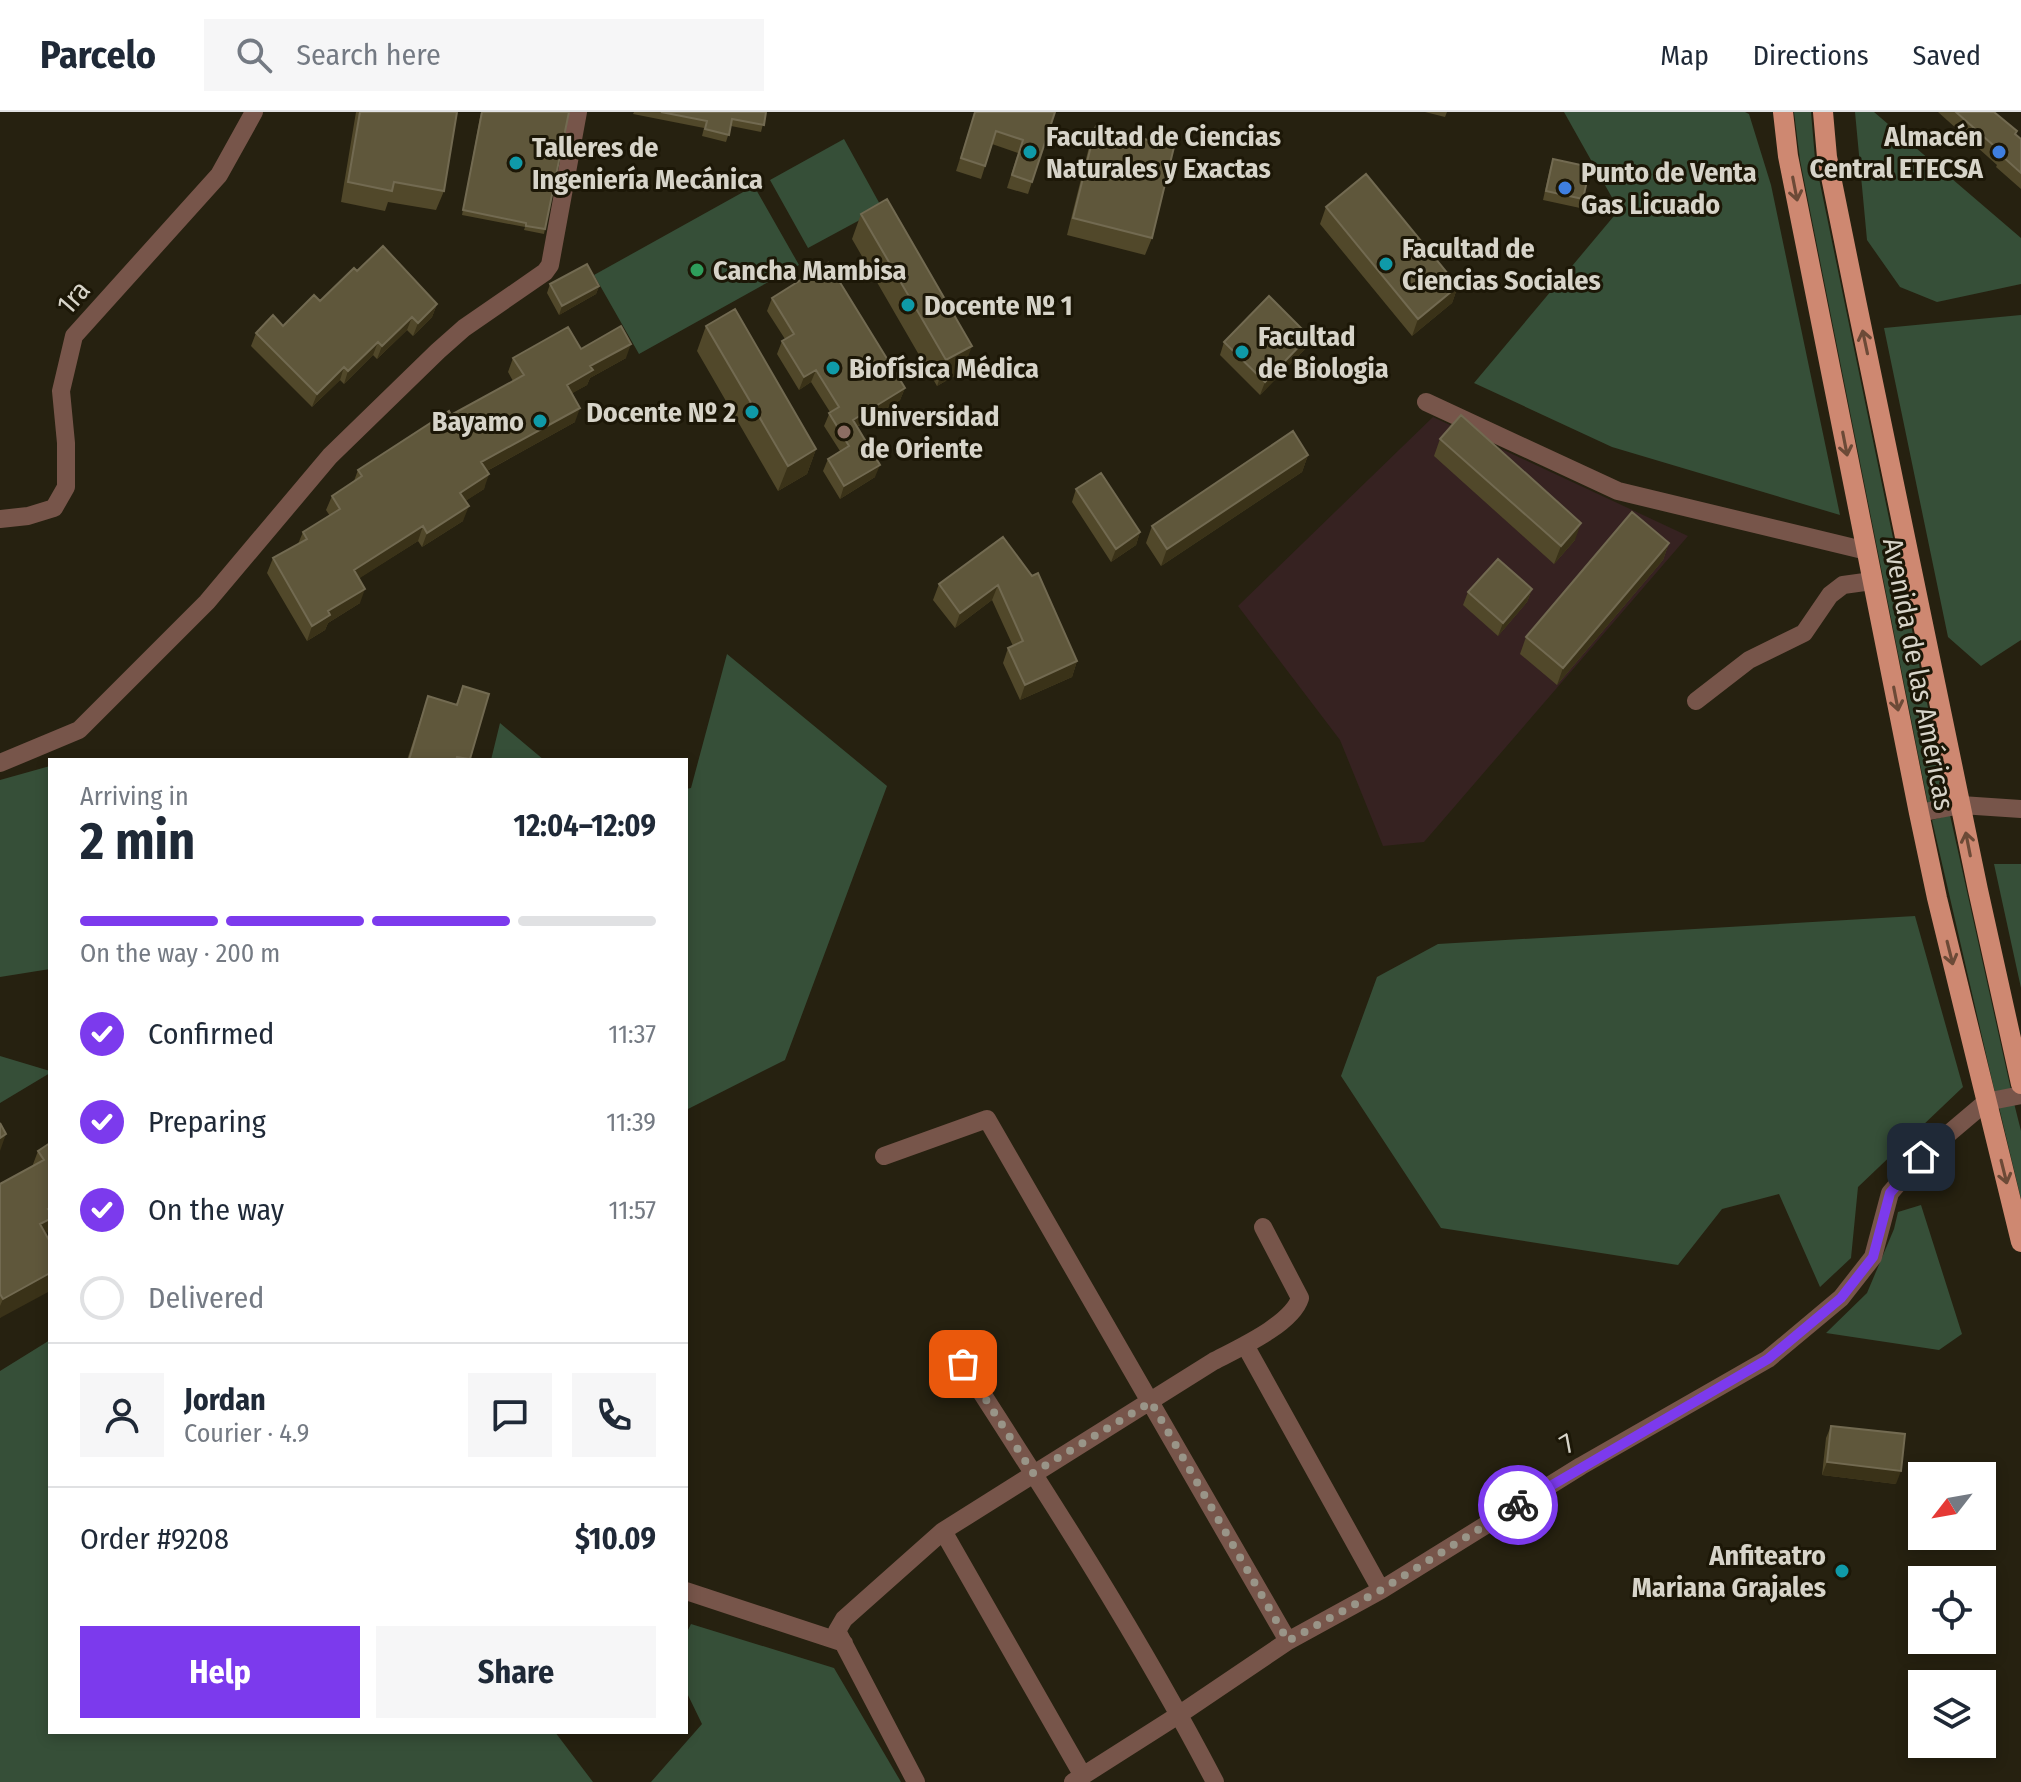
<!DOCTYPE html>
<meta charset="utf-8">
<style>
:root{--surface:#fff;--page:#f6f6f7;--text:#1f2937;--muted:#747a83;--line:#e0e1e3;--accent:#7c3aed}
body{margin:0;font-family:"Fira Sans Condensed",sans-serif;background:var(--page);color:var(--text);height:100vh;display:flex;flex-direction:column;font-size:30px;white-space:nowrap}
*{box-sizing:border-box;margin:0}
p{font-size:26px;color:var(--muted)}
.icon{flex:none;width:44px;height:44px;fill:none;stroke:currentColor;stroke-width:2;stroke-linecap:round;stroke-linejoin:round}
.map{position:relative;flex:1;overflow:hidden}
.panel{position:absolute;left:48px;top:646px;width:640px;height:976px;display:flex;flex-direction:column;background:var(--surface);border-radius:0px;box-shadow:0 4px 12px #0003}
.panel>*{flex:none}
.needle{width:52px;rotate:239deg}
.buttons{position:absolute;left:1908px;top:1350px;display:grid;gap:16px}
.buttons a{display:grid;place-items:center;width:88px;height:88px;border-radius:0px;background:var(--surface);box-shadow:0 4px 12px #0003;font-size:40px}
.pin{position:absolute;display:grid;place-items:center;width:68px;height:68px;color:#fff;margin:-34px;border-radius:16px;box-shadow:0 4px 12px #0006}
.courier{position:absolute;display:grid;place-items:center;width:80px;height:80px;margin:-40px;border:6px solid #7c3aed;border-radius:50%;background:#fff;color:#222;box-shadow:0 2px 10px #0007}
.head em{font-style:normal;font-weight:700}
.head div{display:flex;flex-direction:column-reverse}
.head{display:flex;align-items:center;justify-content:space-between;height:136px;padding:0 32px}
h1{font-size:52px;font-weight:700;line-height:60px}
.bar{display:grid;grid-template-columns:repeat(4,1fr);gap:12px 8px;align-content:center;height:96px;padding:0 32px}
.bar i{height:10px;border-radius:6px;background:var(--line)}
.bar .selected{background:var(--accent)}
.bar p{grid-column:span 4}
.line{display:flex;align-items:center;gap:20px;padding:0 32px;border-top:2px solid var(--line)}
.line div{flex:1}
.round{display:grid;place-items:center;flex:none;width:84px;height:84px;border-radius:0px;background:var(--page)}
ol{padding:0 32px;list-style:none}
li{display:flex;align-items:center;gap:24px;height:88px}
li p{margin-inline-start:auto}
li .icon{padding:8px;border-radius:50%;background:var(--accent);color:#fff;stroke-width:4}
li:last-child{color:var(--muted)}
li i{width:44px;height:44px;border:4px solid var(--line);border-radius:50%}
.action{display:flex;gap:16px;margin-top:auto;padding:16px 32px}
.action a{flex:1;height:92px;border-radius:0px;background:var(--accent);color:#fff;font-size:32px;font-weight:700;line-height:92px;text-align:center}
.action a+a{background:var(--page);color:var(--text)}
header{display:flex;align-items:center;gap:48px;box-sizing:border-box;height:112px;padding:0 40px;background:var(--surface);border-bottom:2px solid var(--line)}
header strong{font-size:38px}
nav{display:flex;gap:44px;margin-inline-start:auto;font-size:28px}
.search{width:560px;height:72px;background:var(--page);display:flex;align-items:center;gap:20px;box-sizing:border-box;padding:0 28px;border-radius:0px;color:var(--muted);font-size:30px}
.map>svg:first-child{display:block}
.commercial{fill:#362221}
.green{fill:#364f38}
.lines{fill:none;stroke-linecap:round;stroke-linejoin:round}
.minor{stroke:#77554a;stroke-width:18}
.primary{stroke:#ce8871;stroke-width:20}
.wall{fill:#51482a}
.shaded-wall{fill:#3a3218}
.building{fill:#5f573b;stroke:#726a51;stroke-width:2}
.oneway{stroke:#6c4a37}
.done{stroke:#999588;stroke-width:8;stroke-dasharray:0 14.4}
.route{stroke:#7c3aed;stroke-width:10}
.culture-dot{fill:#0f9aa8;stroke:#1c1707;stroke-width:3}
.shop-dot{fill:#3f7fe0;stroke:#1c1707;stroke-width:3}
.leisure-dot{fill:#2e9e5b;stroke:#1c1707;stroke-width:3}
.education-dot{fill:#8d6e63;stroke:#1c1707;stroke-width:3}
.labels{text-anchor:middle;stroke-width:6;stroke-linejoin:round;paint-order:stroke}
.poi-label{font-size:28px;font-weight:bold;fill:#d7d4c9;stroke:#1c1707;text-anchor:start}
.street-label{font-size:28px;fill:#d7d4c9;stroke:#1c1707}
</style>
<header>
<strong>Parcelo</strong>
<div class="search"><svg class="icon" aria-label="search" viewBox="0 0 24 24"><circle cx="10" cy="10" r="6"/><path d="M15 15l6 6"/></svg>Search here</div>
<nav><a>Map</a><a>Directions</a><a>Saved</a></nav>
</header>
<div class="map">
<svg width="2021" height="1670" viewBox="0 0 2021 1670">
<rect width="100%" height="100%" fill="#262110"/>
<path class="commercial" d="M1433,305L1688,424L1424,730L1383,734L1340,628L1238,494Z"/>
<path class="green" d="M1564,0H1745L1749,2L1771,73L1840,403L1612,335L1474,271L1619,98Z
M1794,0H1811L1815,47L1947,688L1928,692L1800,48Z
M1855,0H1874L2021,126V172L1937,190L1900,175L1867,128Z
M844,27L882,96L808,136L770,68Z
M754,74L799,153L639,242L594,163Z
M2021,203V528L1981,554L1948,525L1884,216Z
M727,542L887,674L785,948L686,998V677L691,676Z
M500,611L544,648H491Z
M50,654V857L0,865V668Z
M1950,703L2011,978L1995,981L1932,708Z
M1994,752H2021V876Z
M1915,804L1963,975L1858,1075L1851,1146L1820,1175L1779,1082L1722,1097L1678,1153L1441,1116L1341,964L1377,865L1438,832Z
M0,944L50,959V961L0,991Z
M2014,991L2021,1019V1087L1999,995Z
M1921,1093L1962,1222L1939,1238L1826,1221L1867,1181L1894,1117L1898,1100Z
M50,1228V1620H555L593,1670H0V1259Z
M691,1512L834,1556L901,1670H651L702,1612L686,1579V1522Z"/>
<g class="lines">
<path class="minor" d="M1426,290L1618,379L1867,439
M0,407L28,404L54,396L66,375V331L61,279L74,224L219,63L254,0
M1696,589L1749,548L1804,521L1830,483L1843,473L1872,469
M0,651L79,618L207,490L330,344L438,239L464,216L545,160L550,153L578,0
M1919,701L1961,693L2021,697
M884,1044L987,1007L1288,1529
M1245,1233L1381,1478
M963,1252C1051,1388 1140,1526 1215,1670
M943,1419L1083,1664
M686,1479L844,1531
M916,1670L837,1519L844,1507L943,1419L1214,1249C1239,1236 1292,1212 1300,1186L1263,1115
M1073,1670L1180,1602L1288,1529L1381,1478L1581,1354L1768,1247L1841,1186L1873,1145L1890,1081L1921,1045L1986,990L2021,983"/>
<path class="primary" d="M1783,0L1788,44L1919,701L1937,786L2021,1130
M1823,0L1827,45L1857,193L1978,778L2021,972"/>
</g>
<path class="wall" d="M356,0H457L444,79L436,98L388,90L385,99L341,90Z
M481,0H569L544,122L524,118L525,115L462,103Z
M634,0H766L761,20L731,14L726,30L702,24L704,16L633,2Z
M975,0H1055L1028,82L1007,76L1018,41L992,32L981,67L956,59Z
M1425,0H1447L1445,5Z
M1938,0H1994L2017,19L2015,22L2021,27V77L1996,55L1997,53Z
M1096,14L1152,126L1145,143L1067,123L1090,31Z
M1553,47L1583,87L1580,96L1543,88L1550,56Z
M1326,95L1458,174L1452,191L1412,224L1320,112Z
M861,102L963,259L937,274L852,127Z
M357,159L437,192L432,205L413,224L407,218L377,247L373,243L344,272L340,268L312,295L251,234L256,221L283,214L320,189Z
M550,172L599,174L596,182L559,203L547,181Z
M772,186L905,276L900,288L857,315L875,365L840,387L823,359L828,347L840,339L824,314L830,300L811,270L799,278L777,242L782,229L785,227L767,199Z
M706,214L816,337L807,362L778,379L697,239Z
M1309,224L1305,237L1260,283L1220,243L1224,230Z
M581,237L626,246L590,266L587,273L572,281L575,310L487,359L484,377L465,389L463,409L422,435L418,429L359,466L360,491L328,511L325,518L307,529L267,461L273,446L298,432L303,420L330,404L326,398L332,384L354,369L358,358L451,303L513,269L508,260L513,246Z
M1440,327L1575,428L1554,452L1434,344Z
M1308,343L1302,360L1161,454L1146,431L1152,414Z
M1076,377L1140,420L1136,433L1111,450L1072,390Z
M1003,425L1077,549L1072,565L1020,588L1003,551L1008,536L1013,534L992,488L955,516L933,488L939,472Z
M1669,431L1663,448L1557,573L1520,542L1526,525Z
M1532,477L1527,490L1498,524L1463,493L1468,480Z
M463,574L489,582L470,648H407L428,584L456,592Z
M50,1031V1113L46,1123L0,1206V1072L32,1055L38,1039Z
M1831,1314L1896,1372L1822,1363L1826,1326Z"/>
<path class="shaded-wall" d="M599,174L596,182L559,203L562,194Z
M1458,174L1452,191L1412,224L1418,207Z
M437,192L432,205L413,224L418,211Z
M412,205L407,218L377,247L382,234Z
M1309,224L1305,237L1260,283L1265,270Z
M378,230L373,243L344,272L348,259Z
M631,232L626,246L590,266L587,273L562,287L567,273L590,254Z
M972,234L963,259L937,274L946,248Z
M344,255L340,268L312,295L317,282Z
M816,258L811,270L799,278L804,265Z
M905,276L900,288L848,320L853,308Z
M580,296L575,310L476,365L481,350Z
M816,337L807,362L778,379L788,354Z
M1308,343L1302,360L1161,454L1167,437Z
M880,353L875,365L840,387L844,374Z
M489,362L484,377L455,396L460,381Z
M469,394L463,409L422,435L427,421Z
M1581,411L1575,428L1554,452L1561,434Z
M423,414L418,429L349,473L354,458Z
M1140,420L1136,433L1111,450L1116,437Z
M1669,431L1663,448L1557,573L1563,556Z
M998,473L992,488L955,516L960,501Z
M365,477L360,491L328,511L325,518L307,529L312,514L328,499Z
M1532,477L1527,490L1498,524L1503,511Z
M1077,549L1072,565L1020,588L1025,573Z
M6,1022L0,1039V1026Z
M50,1096V1113L45,1127L40,1112Z
M50,1161V1179L0,1206V1194L3,1187Z
M1827,1350L1901,1359L1896,1372L1822,1363Z"/>
<path class="building" d="M360,0H457L444,79L394,70L392,79L348,70Z
M482,0H569L545,117L526,114V111L463,98Z
M661,0H766L764,13L732,7L729,23L705,17L707,9Z
M975,0H1055L1032,70L1012,63L1023,28L996,19L985,54L961,46Z
M1956,0H1994L2017,19L2015,22L2021,27V61L2001,43L2002,41Z
M1096,14L1174,35L1152,126L1073,106Z
M1553,47L1590,55L1583,87L1546,79Z
M1366,62L1458,174L1418,207L1326,95Z
M887,87L972,234L946,248L861,102Z
M383,134L437,192L418,211L412,205L382,234L378,230L348,259L344,255L317,282L256,221L273,203L283,214L314,183L320,189L354,156L357,159Z
M828,151L905,276L853,308L880,353L844,374L828,347L849,334L829,301L839,295L816,258L804,265L782,229L794,222L772,186Z
M587,152L599,174L562,194L550,172Z
M1269,184L1309,224L1265,270L1224,230Z
M735,197L816,337L788,354L706,214Z
M621,214L631,232L590,254L593,258L567,273L580,296L481,350L489,362L460,381L469,394L427,421L423,414L354,458L365,477L328,499L330,503L312,514L273,446L307,427L303,420L340,397L332,384L362,364L358,358L449,299L451,303L524,263L513,246L568,215L581,237Z
M1461,303L1581,411L1561,434L1440,327Z
M1293,319L1308,343L1167,437L1152,414Z
M1101,361L1140,420L1116,437L1076,377Z
M1632,400L1669,431L1563,556L1526,525Z
M1003,425L1032,464L1038,461L1077,549L1025,573L1008,536L1023,529L998,473L960,501L939,472Z
M1498,447L1532,477L1503,511L1468,480Z
M463,574L489,582L470,647L457,645L456,648H409L428,584L457,593Z
M0,1011L6,1022L0,1026Z
M50,1031V1096L48,1097L50,1099V1107L40,1112L50,1130V1161L3,1187L0,1182V1072L44,1048L38,1039Z
M1831,1314L1905,1322L1901,1359L1827,1350Z"/>
<defs><path id="oneway-shaft" d="M-6 0H5M1.5-3L5.5 0L1.5 3" fill="none" stroke-width="1.6" stroke-linecap="round" stroke-linejoin="round" transform="scale(2)"/></defs>
<g class="oneway">
<use href="#oneway-shaft" transform="translate(1795 77) rotate(79)"/>
<use href="#oneway-shaft" transform="translate(1865 230) rotate(-102)"/>
<use href="#oneway-shaft" transform="translate(1845 332) rotate(79)"/>
<use href="#oneway-shaft" transform="translate(1896 587) rotate(79)"/>
<use href="#oneway-shaft" transform="translate(1968 732) rotate(-101)"/>
<use href="#oneway-shaft" transform="translate(1950 841) rotate(76)"/>
<use href="#oneway-shaft" transform="translate(2004 1060) rotate(76)"/>
</g>
<g class="lines">
<path class="done" d="M963,1252L1033,1361L1151,1290L1288,1529L1381,1478L1518,1393"/>
<path class="route" d="M1518,1393L1768,1247L1841,1186L1873,1145L1890,1081L1921,1045"/>
</g>
<g class="culture-dot">
<circle cx="1030" cy="40" r="8"/>
<circle cx="516" cy="51" r="8"/>
<circle cx="1386" cy="152" r="8"/>
<circle cx="908" cy="193" r="8"/>
<circle cx="1242" cy="240" r="8"/>
<circle cx="833" cy="256" r="8"/>
<circle cx="752" cy="300" r="8"/>
<circle cx="540" cy="309" r="8"/>
<circle cx="1842" cy="1459" r="8"/>
</g>
<g class="shop-dot">
<circle cx="1999" cy="40" r="8"/>
<circle cx="1565" cy="76" r="8"/>
</g>
<circle class="leisure-dot" cx="697" cy="158" r="8"/>
<circle class="education-dot" cx="844" cy="320" r="8"/>
<g class="labels">
<g class="poi-label">
<text x="1046" y="34">Facultad de Ciencias<tspan x="1046" dy="32">Naturales y Exactas</tspan></text>
<text x="1983" y="34" text-anchor="end">Almacén<tspan x="1983" dy="32">Central ETECSA</tspan></text>
<text x="532" y="45">Talleres de<tspan x="532" dy="32">Ingeniería Mecánica</tspan></text>
<text x="1581" y="70">Punto de Venta<tspan x="1581" dy="32">Gas Licuado</tspan></text>
<text x="1402" y="146">Facultad de<tspan x="1402" dy="32">Ciencias Sociales</tspan></text>
<text x="713" y="168">Cancha Mambisa</text>
<text x="924" y="203">Docente Nº 1</text>
<text x="1258" y="234">Facultad<tspan x="1258" dy="32">de Biologia</tspan></text>
<text x="849" y="266">Biofísica Médica</text>
<text x="736" y="310" text-anchor="end">Docente Nº 2</text>
<text x="860" y="314">Universidad<tspan x="860" dy="32">de Oriente</tspan></text>
<text x="524" y="319" text-anchor="end">Bayamo</text>
<text x="1826" y="1453" text-anchor="end">Anfiteatro<tspan x="1826" dy="32">Mariana Grajales</tspan></text>
</g>
<g class="street-label">
<text transform="translate(73 185) rotate(-49)" y="10">1ra</text>
<text transform="translate(1919 562) rotate(79)" y="10">Avenida de las Américas</text>
<text transform="translate(1567 1331) rotate(-31)" y="10">7</text>
</g>
</g>
</svg>
<div class="buttons">
<a><svg class="needle" viewBox="-14 -14 28 28"><path d="M0-13l5 13h-10z" fill="#e53935"/><path d="M0 13l5-13h-10z" fill="#747a83"/></svg></a>
<a><svg class="icon" aria-label="locate" viewBox="0 0 24 24"><circle cx="12" cy="12" r="6"/><path d="M12 2v4M12 18v4M2 12h4M18 12h4"/></svg></a>
<a><svg class="icon" aria-label="layers" viewBox="0 0 24 24"><path d="M12 4l9 5-9 5-9-5zM3 14l9 5 9-5"/></svg></a>
</div>
<div class="pin" style="left:963px;top:1252px;background:#ea580c"><svg class="icon" aria-label="bag" viewBox="0 0 24 24"><path d="M5 8h14l-1 12H6zM9 8a3 3 0 0 1 6 0"/></svg></div>
<div class="pin" style="left:1921px;top:1045px;background:#1f2937"><svg class="icon" aria-label="home" viewBox="0 0 24 24"><path d="M3 11l9-7 9 7M6 9v11h12V9"/></svg></div>
<div class="courier" style="left:1518px;top:1393px"><svg class="icon" aria-label="bike" viewBox="0 0 24 24"><circle cx="6" cy="16" r="4"/><circle cx="18" cy="16" r="4"/><path d="M6 16l4-8h5l3 8M10 8l3 8H6M13 5h3"/></svg></div>
<section class="panel">
<div class="head"><div><h1>2 min</h1><p>Arriving in</p></div><em>12:04–12:09</em></div>
<div class="bar"><i class="selected"></i><i class="selected"></i><i class="selected"></i><i></i><p>On the way · 200 m</p></div>
<ol>
<li><svg class="icon" aria-label="check" viewBox="0 0 24 24"><path d="M5 12l5 5 9-10"/></svg>Confirmed<p>11:37</p></li>
<li><svg class="icon" aria-label="check" viewBox="0 0 24 24"><path d="M5 12l5 5 9-10"/></svg>Preparing<p>11:39</p></li>
<li><svg class="icon" aria-label="check" viewBox="0 0 24 24"><path d="M5 12l5 5 9-10"/></svg>On the way<p>11:57</p></li>
<li><i></i>Delivered</li>
</ol>
<div class="line" style="height:144px"><a class="round"><svg class="icon" aria-label="person" viewBox="0 0 24 24"><circle cx="12" cy="8" r="4"/><path d="M4 21q1-7 8-7t8 7"/></svg></a><div><b>Jordan</b><p>Courier · 4.9</p></div><a class="round"><svg class="icon" aria-label="chat" viewBox="0 0 24 24"><path d="M4 5h16v11H9l-5 4z"/></svg></a><a class="round"><svg class="icon" aria-label="phone" viewBox="0 0 24 24"><path d="M5 4h4l2 5-3 2q2 4 5 5l2-3 5 2v4C11 20 4 13 5 4z"/></svg></a></div>
<div class="line" style="height:104px"><div>Order #9208</div><b>$10.09</b></div>
<div class="action"><a>Help</a><a>Share</a></div>
</section>
</div>
